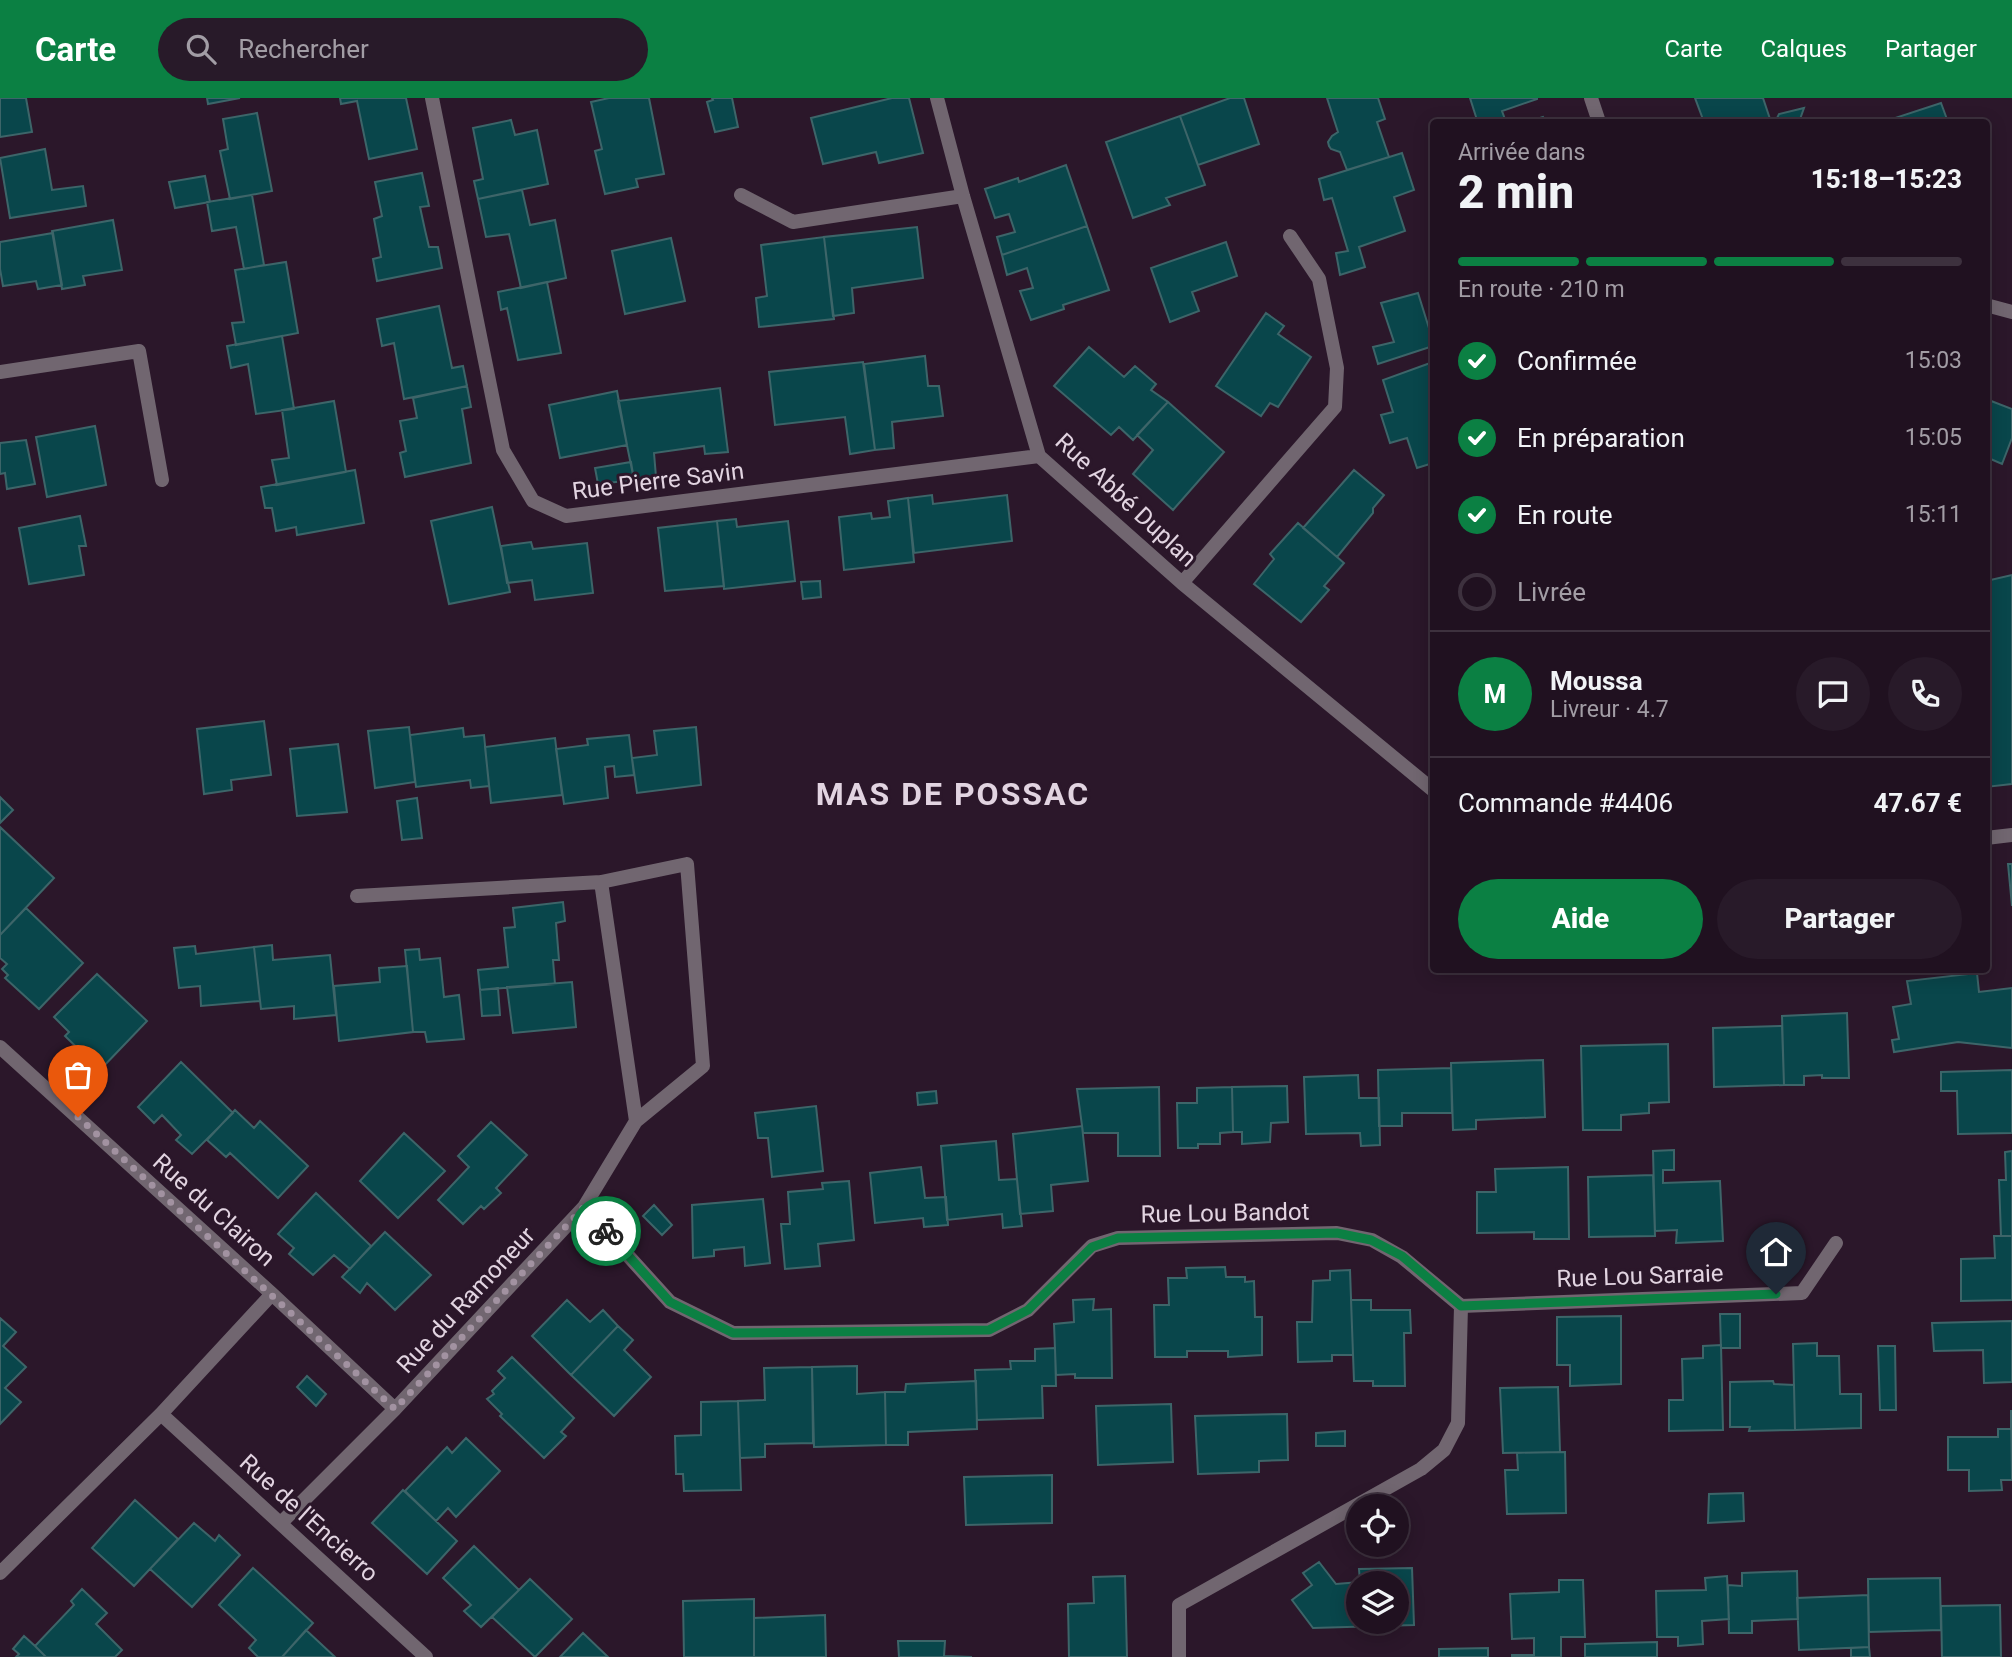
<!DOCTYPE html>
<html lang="fr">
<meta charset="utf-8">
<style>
:root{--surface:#201120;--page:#281a29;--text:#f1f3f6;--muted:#a29da5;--line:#3d313e;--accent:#0b8043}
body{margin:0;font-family:Roboto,sans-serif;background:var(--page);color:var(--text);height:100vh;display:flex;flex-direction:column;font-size:26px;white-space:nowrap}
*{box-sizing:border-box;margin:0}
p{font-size:23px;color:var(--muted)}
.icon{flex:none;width:38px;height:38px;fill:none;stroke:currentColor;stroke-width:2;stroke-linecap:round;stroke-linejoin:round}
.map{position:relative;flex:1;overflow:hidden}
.details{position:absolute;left:1430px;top:21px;width:560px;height:854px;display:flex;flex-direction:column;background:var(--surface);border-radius:7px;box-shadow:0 4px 18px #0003,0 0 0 2px var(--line)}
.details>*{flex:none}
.tools{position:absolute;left:1346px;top:1396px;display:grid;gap:14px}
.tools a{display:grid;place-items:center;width:63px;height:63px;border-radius:50%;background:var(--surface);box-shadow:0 4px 18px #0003,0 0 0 2px var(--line);font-size:35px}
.pin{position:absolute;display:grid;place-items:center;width:60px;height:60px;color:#fff;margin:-72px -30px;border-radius:50% 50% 50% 0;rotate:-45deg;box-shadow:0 0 7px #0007}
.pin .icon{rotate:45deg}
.courier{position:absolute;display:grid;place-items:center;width:70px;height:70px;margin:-35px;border:5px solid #0b8043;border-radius:50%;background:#fff;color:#222;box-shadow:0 2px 9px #0007}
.head em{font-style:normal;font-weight:800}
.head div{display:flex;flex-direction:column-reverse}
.head{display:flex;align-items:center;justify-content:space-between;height:119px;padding:0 28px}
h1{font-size:46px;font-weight:800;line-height:52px}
.bar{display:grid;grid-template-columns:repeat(4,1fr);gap:10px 7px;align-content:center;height:84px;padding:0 28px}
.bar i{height:9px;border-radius:5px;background:var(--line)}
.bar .active{background:var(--accent)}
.bar p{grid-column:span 4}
.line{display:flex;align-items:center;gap:18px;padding:0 28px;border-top:2px solid var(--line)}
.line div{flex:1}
.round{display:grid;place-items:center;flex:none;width:74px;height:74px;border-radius:37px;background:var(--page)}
ol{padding:0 28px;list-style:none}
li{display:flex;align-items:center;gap:21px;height:77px}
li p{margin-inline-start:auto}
li .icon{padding:7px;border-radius:50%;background:var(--accent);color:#fff;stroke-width:4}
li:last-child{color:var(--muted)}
li i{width:38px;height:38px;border:4px solid var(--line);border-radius:50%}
.cta{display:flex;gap:14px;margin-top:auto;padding:14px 28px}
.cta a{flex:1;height:80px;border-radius:42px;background:var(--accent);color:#fff;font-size:28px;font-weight:800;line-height:80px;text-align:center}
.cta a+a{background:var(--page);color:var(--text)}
header{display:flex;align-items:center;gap:42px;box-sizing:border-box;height:98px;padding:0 35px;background:var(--accent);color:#fff}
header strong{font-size:33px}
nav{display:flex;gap:38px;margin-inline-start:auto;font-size:24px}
.search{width:490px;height:63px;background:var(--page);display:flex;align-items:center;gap:18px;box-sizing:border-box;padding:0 24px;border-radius:38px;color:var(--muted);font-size:26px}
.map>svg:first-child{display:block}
.building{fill:#09464b;stroke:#3d6569;stroke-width:2;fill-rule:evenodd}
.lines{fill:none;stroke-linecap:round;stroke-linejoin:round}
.minor{stroke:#716670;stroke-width:14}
.done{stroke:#a292a1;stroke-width:7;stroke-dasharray:0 12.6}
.route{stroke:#0b8043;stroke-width:9}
.labels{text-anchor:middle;stroke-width:6;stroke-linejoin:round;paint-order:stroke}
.street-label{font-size:24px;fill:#e2d4e1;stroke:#2b172a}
.district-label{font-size:32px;font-weight:bold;letter-spacing:2px;fill:#e2d4e1;stroke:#2b172a}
</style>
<header>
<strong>Carte</strong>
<div class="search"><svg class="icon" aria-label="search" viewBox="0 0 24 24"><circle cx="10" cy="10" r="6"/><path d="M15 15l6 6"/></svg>Rechercher</div>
<nav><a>Carte</a><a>Calques</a><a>Partager</a></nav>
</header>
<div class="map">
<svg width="2012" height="1559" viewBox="0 0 2012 1559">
<rect width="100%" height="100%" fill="#2b172a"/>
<path class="building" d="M0,0H26L32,34L0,39Z
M207,0H240L208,6Z
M340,0H406L417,51L369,61L357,3L341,6Z
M609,0H649L664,76L636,81L638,89L605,96L595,53L602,51L591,4Z
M712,0H732L738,29L715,34L707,4L713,2Z
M892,0H909L923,55L879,65L876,54L823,66L811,20Z
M1230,0H1244L1259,46L1198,67L1180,18Z
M1327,0H1378L1385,21L1377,24L1389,59L1347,72L1340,54L1331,51L1329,48L1328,44L1332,38L1338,34Z
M1470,0H1537V1L1502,13L1506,24H1470L1477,22Z
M1695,0H1763L1771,24H1704Z
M1941,5L1948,24H1897L1895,20Z
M1804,10L1799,24H1775L1779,16Z
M257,15L272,93L230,101L220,53L228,51L223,21Z
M1180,18L1205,87L1166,100L1170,107L1133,120L1106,44Z
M1543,19L1545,24H1527Z
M511,22L515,37L537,32L548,86L478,101L474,83L483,81L473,30Z
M45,51L52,92L83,88L86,108L10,120L0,60Z
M1402,55L1414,92L1394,99L1405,133L1359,149L1365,169L1340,177L1336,155L1348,153L1332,100L1324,102L1319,81Z
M1066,67L1087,128L1002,157L997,139L1015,134L1009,116L995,120L985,91L1018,80L1019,84Z
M422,75L429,108L420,109L425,132L429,149H438L442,170L377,183L373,161L381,159L374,121L382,118L375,84Z
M205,78L210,104L175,110L169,84Z
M522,92L530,127L555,122L566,180L521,190L509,136L486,139L478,101Z
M252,97L264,167L244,171L236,129L212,133L207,104Z
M113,122L122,172L83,178L85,187L62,191L52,133Z
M1087,128L1109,192L1063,207L1064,211L1031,222L1020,193L1033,190L1027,170L1007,177L1002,157Z
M917,129L923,180L852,190L854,215L833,218L824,139Z
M53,135L62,187L38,191L36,183L3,188L0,171V144Z
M824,139L834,221L759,229L756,200L767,198L761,147Z
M671,140L685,203L625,216L612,153Z
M1226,144L1237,178L1192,194L1199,213L1170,224L1151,170Z
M286,164L298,235L236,247L232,225L244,224L235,172Z
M547,184L561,255L518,262L507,210L501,212L498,194Z
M1418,195L1433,243V248L1378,266L1373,249L1394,244L1381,205Z
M439,208L452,270L463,268L467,288L404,301L394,245L382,248L377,221Z
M1266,215L1284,228L1278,236L1311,259L1278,309L1270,305L1261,318L1216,288Z
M282,238L294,311L256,316L248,266L231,270L227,248Z
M1089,249L1124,279L1135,268L1156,286L1151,292L1168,304L1133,342L1119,329L1111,337L1054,288Z
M925,258L928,288H939L943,318L892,324L894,350L875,352L864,266Z
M863,264L875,352L850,356L845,319L775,327L769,274Z
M1433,264V365L1417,370L1407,340L1390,345L1381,317L1393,314L1383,282Z
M467,288L471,309L462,311L471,365L405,379L400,355L406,353L400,323L417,320L413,300Z
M720,290L728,354L705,356L704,348L654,355L656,379L634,382L618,303Z
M617,293L627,347L560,360L549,307Z
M1986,301L2012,311V340L2002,366L1986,359Z
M334,303L346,374L277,387L272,362L289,360L282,312Z
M1168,304L1224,354L1173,412L1133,376L1153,352L1137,337Z
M95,328L106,387L47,399L36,339Z
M26,342L35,386L7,391L5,375L0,376V345Z
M631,364L634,382L598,386L595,370Z
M355,372L364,425L297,437L296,429L276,433L272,410H265L261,389Z
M1354,372L1384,397L1373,410V415L1337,459L1303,430Z
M932,397L933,406L1007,397L1012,443L914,455L908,400Z
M908,400L914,464L844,472L839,419L871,415L872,421L890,419L888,403Z
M492,409L510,494L449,506L431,423Z
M80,418L86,448H79L84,477L29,486L19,430Z
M736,421L737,429L788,423L795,483L724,491L717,423Z
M717,423L724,488L665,493L658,430Z
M1298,425L1344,465L1324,488L1329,492L1301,524L1254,486L1274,461L1270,456Z
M531,444L533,451L587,445L593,495L535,502L532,482L507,485L501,448Z
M2012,477V686L1986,689V483Z
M820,483L821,499L803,501L801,484Z
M264,623L271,677L231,682L232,692L204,696L197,631Z
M409,629L415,684L375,690L368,633Z
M696,629L701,687L637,695L632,660L657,657L654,633Z
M463,630L464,639L484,637L489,688L471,690L470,682L416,689L410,637Z
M629,637L634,677L615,679L614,668L605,669L608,700L564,706L556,651L588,647L587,641Z
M555,640L562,697L491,705L485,649Z
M338,646L347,714L297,718L290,651Z
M0,699L13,712L0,725Z
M417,700L422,740L402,742L397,703Z
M0,729L54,780L0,837Z
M2008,766H2012V808Z
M563,804L565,823L556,825L559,862H553L555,886L480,892L478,872L508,869L504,830L515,829L513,810Z
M26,810L83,865L39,911L5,880L8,877L2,871L7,866L0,860V837Z
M272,847L273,862L330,857L336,917L294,921V908L261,911L254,849Z
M195,848L196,856L254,849L260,903L201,908L200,888L179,890L174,850Z
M419,851L420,862L440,860L444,899L459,897L464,941L427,944L425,934H413L405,852Z
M407,868L413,934L339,943L334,888L380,884L379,870Z
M1977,875L1979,894L2012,890V950L1958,944L1894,954L1892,942L1899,941L1893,909L1911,906L1907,883Z
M97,876L147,923L100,972L65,938L69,934L54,919Z
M572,884L576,929L513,935L507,889Z
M498,890L500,917L482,918L480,892Z
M1847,915L1849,980H1822V977L1804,978V987H1784L1782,918Z
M1782,928L1784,987L1714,989L1713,930Z
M1668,946L1669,1004L1649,1005V1015L1621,1017V1032H1583L1581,948Z
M1543,962L1545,1019L1476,1022V1031L1453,1032L1451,965Z
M181,964L233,1015L192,1056L176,1042L181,1037L162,1017L154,1025L138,1009Z
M1451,970L1452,1015H1402V1028H1379L1378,972Z
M2012,972V1035L1958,1036L1957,993H1941V974Z
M1358,977L1359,1000H1379L1380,1047L1361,1048L1360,1035L1306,1036L1304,979Z
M1287,988L1288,1024L1271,1025L1270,1044L1242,1046V1034H1233L1232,989Z
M1159,989L1160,1058H1118V1035H1083L1077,991Z
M1232,989L1233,1034L1220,1035V1046H1198V1050H1178L1177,1005H1197V990Z
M936,993L937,1005L918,1007L917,995Z
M816,1008L823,1073L772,1079L768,1040H758L755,1015Z
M235,1012L254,1030L260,1023L308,1068L278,1100L230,1055L226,1059L207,1042Z
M491,1024L527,1057L496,1090L501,1095L484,1111L481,1108L463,1126L438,1102L469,1069L458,1058Z
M1082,1028L1088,1083L1051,1087L1053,1113L1020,1116L1013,1036Z
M404,1035L445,1073L398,1120L360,1083Z
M996,1043L999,1082L1017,1081L1022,1128L1003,1130L1002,1116L947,1122L941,1048Z
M1674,1052V1072H1663V1085L1720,1083L1723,1143L1676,1145L1677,1132L1655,1133L1653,1053Z
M2012,1053V1138H2001L1999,1082H2006L2005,1054Z
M921,1069L925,1100L946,1099L948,1127L924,1129L923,1120L875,1125L870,1075Z
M1568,1069L1569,1141H1534V1134L1477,1135V1094H1496L1495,1071Z
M1653,1077L1655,1138L1589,1139L1588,1079Z
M849,1083L854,1142L818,1146L820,1168L785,1171L781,1126H790L788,1094L823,1091L822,1085Z
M316,1095L371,1148L350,1171L334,1157L313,1177L289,1156L294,1150L278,1136Z
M763,1101L770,1165L745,1168L744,1149L714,1152V1158L693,1160L692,1107Z
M654,1107L672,1127L662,1137L643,1118Z
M385,1134L431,1177L395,1212L367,1185L360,1195L342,1179Z
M1994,1138H2012V1202L1961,1203V1161L1995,1160Z
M1225,1169L1226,1179H1245V1184L1254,1183L1255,1219H1262V1257L1228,1259V1253H1187V1259H1155L1154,1207H1169L1168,1180H1187L1186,1170Z
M1350,1172L1353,1257H1332V1263L1298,1264L1297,1224H1312L1313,1183L1330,1182V1173Z
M1094,1201L1093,1212L1111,1211L1112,1280H1075V1276L1056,1277L1054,1226L1074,1224L1073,1202Z
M567,1202L590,1224L603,1212L618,1228L571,1277L532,1238Z
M1351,1202H1371V1212H1410L1411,1235H1404L1405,1288H1373V1283H1354Z
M1720,1216H1740V1250H1721Z
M1621,1218V1286L1570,1288V1267H1557V1219Z
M0,1220L16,1234L3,1248L26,1269L5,1290L21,1304L0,1326Z
M2012,1223V1284L1984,1285L1983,1252L1934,1253L1932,1225Z
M618,1228L633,1242L624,1252L651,1279L614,1318L571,1277Z
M1817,1245V1258H1839L1840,1296H1861V1330L1795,1332L1793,1246Z
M1721,1247L1723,1332L1669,1333V1302H1683L1682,1261L1703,1260V1248Z
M1878,1248H1895L1896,1312H1880Z
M1055,1250L1056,1288H1042L1043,1320L977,1322L975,1272L1011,1271L1010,1263H1035V1251Z
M512,1259L574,1320L561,1334L566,1338L544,1360L500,1318L502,1316L487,1301L494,1296L492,1293L505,1280L498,1273Z
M857,1268V1296L885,1294L886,1347L814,1349L812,1269Z
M812,1269L813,1345L765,1346V1359L740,1360L738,1303L765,1302L764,1270Z
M307,1278L326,1296L316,1308L297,1289Z
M976,1283L977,1331L908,1334V1347H886L885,1294H905L906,1286Z
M1773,1283L1774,1286L1794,1287L1795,1332L1749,1333L1750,1329H1730V1284Z
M1558,1289L1560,1354L1503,1355L1500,1290Z
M738,1303L741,1392L684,1393L683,1376H676L675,1338L701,1337V1304Z
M1171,1306L1173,1364L1098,1367L1096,1308Z
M2011,1312L2012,1382H2001L2002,1392L1969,1393V1372H1948V1339H1998V1331H2011Z
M1287,1316L1288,1362L1259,1363V1374L1198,1376L1195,1318Z
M1345,1333V1348H1316V1335Z
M466,1340L500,1373L456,1419L448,1410L436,1423L405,1393L447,1349L452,1355Z
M1565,1354L1566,1415L1507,1416L1505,1372H1518L1517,1355Z
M1052,1377V1425L966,1427L964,1379Z
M403,1392L457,1443L427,1476L372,1425Z
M1743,1395L1744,1423L1708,1425L1709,1396Z
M135,1402L178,1441L134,1488L92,1450Z
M194,1425L215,1443L219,1437L240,1457L192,1509L150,1471Z
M474,1448L519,1492L481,1529L464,1513L471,1507L443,1480Z
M1319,1464L1336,1486L1360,1484L1359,1471L1412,1470L1414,1527L1313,1530L1292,1502L1312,1487L1303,1475ZM1358,1486H1396V1524H1358Z
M253,1470L313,1525L282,1559H258L249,1550L256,1542L219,1507Z
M1797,1473L1798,1521L1752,1523V1535H1729L1728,1487L1742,1488V1475Z
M1125,1478L1127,1559H1069L1068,1506L1094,1505L1093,1479Z
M1727,1478L1729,1521L1702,1523L1703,1546L1678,1548V1539H1657L1656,1493L1706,1492L1705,1480Z
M1940,1480L1941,1532L1869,1534L1868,1481Z
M530,1481L572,1521L535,1559L492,1519Z
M1559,1482H1583L1585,1539H1561V1559H1512V1557H1534V1540L1512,1541L1510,1496L1559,1494Z
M82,1491L107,1515L96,1526L122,1552L115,1559H46L35,1548L74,1507L71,1503Z
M1868,1497L1869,1549L1799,1552L1797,1500Z
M754,1501V1559H684L683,1503Z
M2000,1507L2001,1559H1942L1941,1508Z
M825,1517L826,1559H754V1520Z
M306,1532L335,1559H282Z
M583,1535L608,1559H560Z
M24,1538L35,1548L46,1559H16L19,1556L13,1551Z
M898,1543H945L944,1558L972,1559H899Z
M1657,1544V1559H1585V1546Z
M1869,1549L1870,1559H1851V1550Z
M1488,1550V1559H1439V1551Z"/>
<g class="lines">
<path class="minor" d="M432,0L503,352L533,403L566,418L1039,358
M937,0L963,98L1039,358L1182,485L1433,692
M1591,0L1599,24
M741,97L793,124L963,98
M1986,207L2012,214
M0,274L139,253L162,382
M1182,485L1335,309L1337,270L1319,181L1290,138
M1986,740L2012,737
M601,784L636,1023
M0,949L272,1196L395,1311
M584,1109L670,1204L733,1235L989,1232L1028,1212L1092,1148L1118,1140L1337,1135L1372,1142L1402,1159L1461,1208L1458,1325L1444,1352L1421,1371L1179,1507V1559
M1461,1208L1802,1195L1836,1145
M161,1316L426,1559
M281,1425L395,1311L584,1109L636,1023L703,968L687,766L601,784L357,798
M0,1475L161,1316L272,1196"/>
</g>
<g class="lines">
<path class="done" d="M78,1019L395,1311L584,1109L606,1133"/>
<path class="route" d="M606,1133L670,1204L733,1235L989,1232L1028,1212L1092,1149L1118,1140L1337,1135L1371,1142L1402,1158L1461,1208L1776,1196"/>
</g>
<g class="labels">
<g class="street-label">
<text transform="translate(658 383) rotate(-7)" y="8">Rue Pierre Savin</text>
<text transform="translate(1126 402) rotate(43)" y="8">Rue Abbé Duplan</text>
<text transform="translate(214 1112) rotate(42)" y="8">Rue du Clairon</text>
<text transform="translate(1225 1115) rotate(-1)" y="8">Rue Lou Bandot</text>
<text transform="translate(1640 1178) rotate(-2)" y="8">Rue Lou Sarraie</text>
<text transform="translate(466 1202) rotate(-47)" y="8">Rue du Ramoneur</text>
<text transform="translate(309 1420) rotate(42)" y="8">Rue de l'Encierro</text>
</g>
<g class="district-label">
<text x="953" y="707">MAS DE POSSAC</text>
</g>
</g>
</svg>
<div class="tools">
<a><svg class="icon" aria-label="locate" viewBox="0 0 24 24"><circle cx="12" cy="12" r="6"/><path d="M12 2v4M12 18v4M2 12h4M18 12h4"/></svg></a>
<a><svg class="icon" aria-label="layers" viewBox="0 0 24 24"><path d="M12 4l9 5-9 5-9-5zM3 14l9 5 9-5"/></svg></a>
</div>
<div class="pin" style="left:78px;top:1019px;background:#ea580c"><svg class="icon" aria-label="bag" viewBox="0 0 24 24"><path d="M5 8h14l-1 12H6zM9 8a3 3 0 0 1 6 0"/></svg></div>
<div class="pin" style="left:1776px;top:1196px;background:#1f2937"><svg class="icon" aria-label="home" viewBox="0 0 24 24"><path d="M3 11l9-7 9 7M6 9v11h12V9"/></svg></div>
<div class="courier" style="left:606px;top:1133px"><svg class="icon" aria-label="bike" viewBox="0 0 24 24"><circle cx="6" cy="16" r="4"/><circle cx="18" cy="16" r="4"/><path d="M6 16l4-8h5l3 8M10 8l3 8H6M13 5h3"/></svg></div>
<section class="details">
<div class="head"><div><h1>2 min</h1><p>Arrivée dans</p></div><em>15:18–15:23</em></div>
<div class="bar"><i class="active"></i><i class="active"></i><i class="active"></i><i></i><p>En route · 210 m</p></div>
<ol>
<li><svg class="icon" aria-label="check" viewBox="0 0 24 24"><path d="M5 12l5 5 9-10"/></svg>Confirmée<p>15:03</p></li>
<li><svg class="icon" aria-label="check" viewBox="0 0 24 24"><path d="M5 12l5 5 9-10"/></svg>En préparation<p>15:05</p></li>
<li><svg class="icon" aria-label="check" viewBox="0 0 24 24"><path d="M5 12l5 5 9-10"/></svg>En route<p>15:11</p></li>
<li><i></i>Livrée</li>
</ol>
<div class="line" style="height:126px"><b class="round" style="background:var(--accent);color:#fff">M</b><div><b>Moussa</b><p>Livreur · 4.7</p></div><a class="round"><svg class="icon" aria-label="chat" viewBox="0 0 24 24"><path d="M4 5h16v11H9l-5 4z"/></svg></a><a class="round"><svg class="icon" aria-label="phone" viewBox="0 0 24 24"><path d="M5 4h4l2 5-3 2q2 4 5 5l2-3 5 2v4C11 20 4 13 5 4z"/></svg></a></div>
<div class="line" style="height:91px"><div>Commande #4406</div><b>47.67 €</b></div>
<div class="cta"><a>Aide</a><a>Partager</a></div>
</section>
</div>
